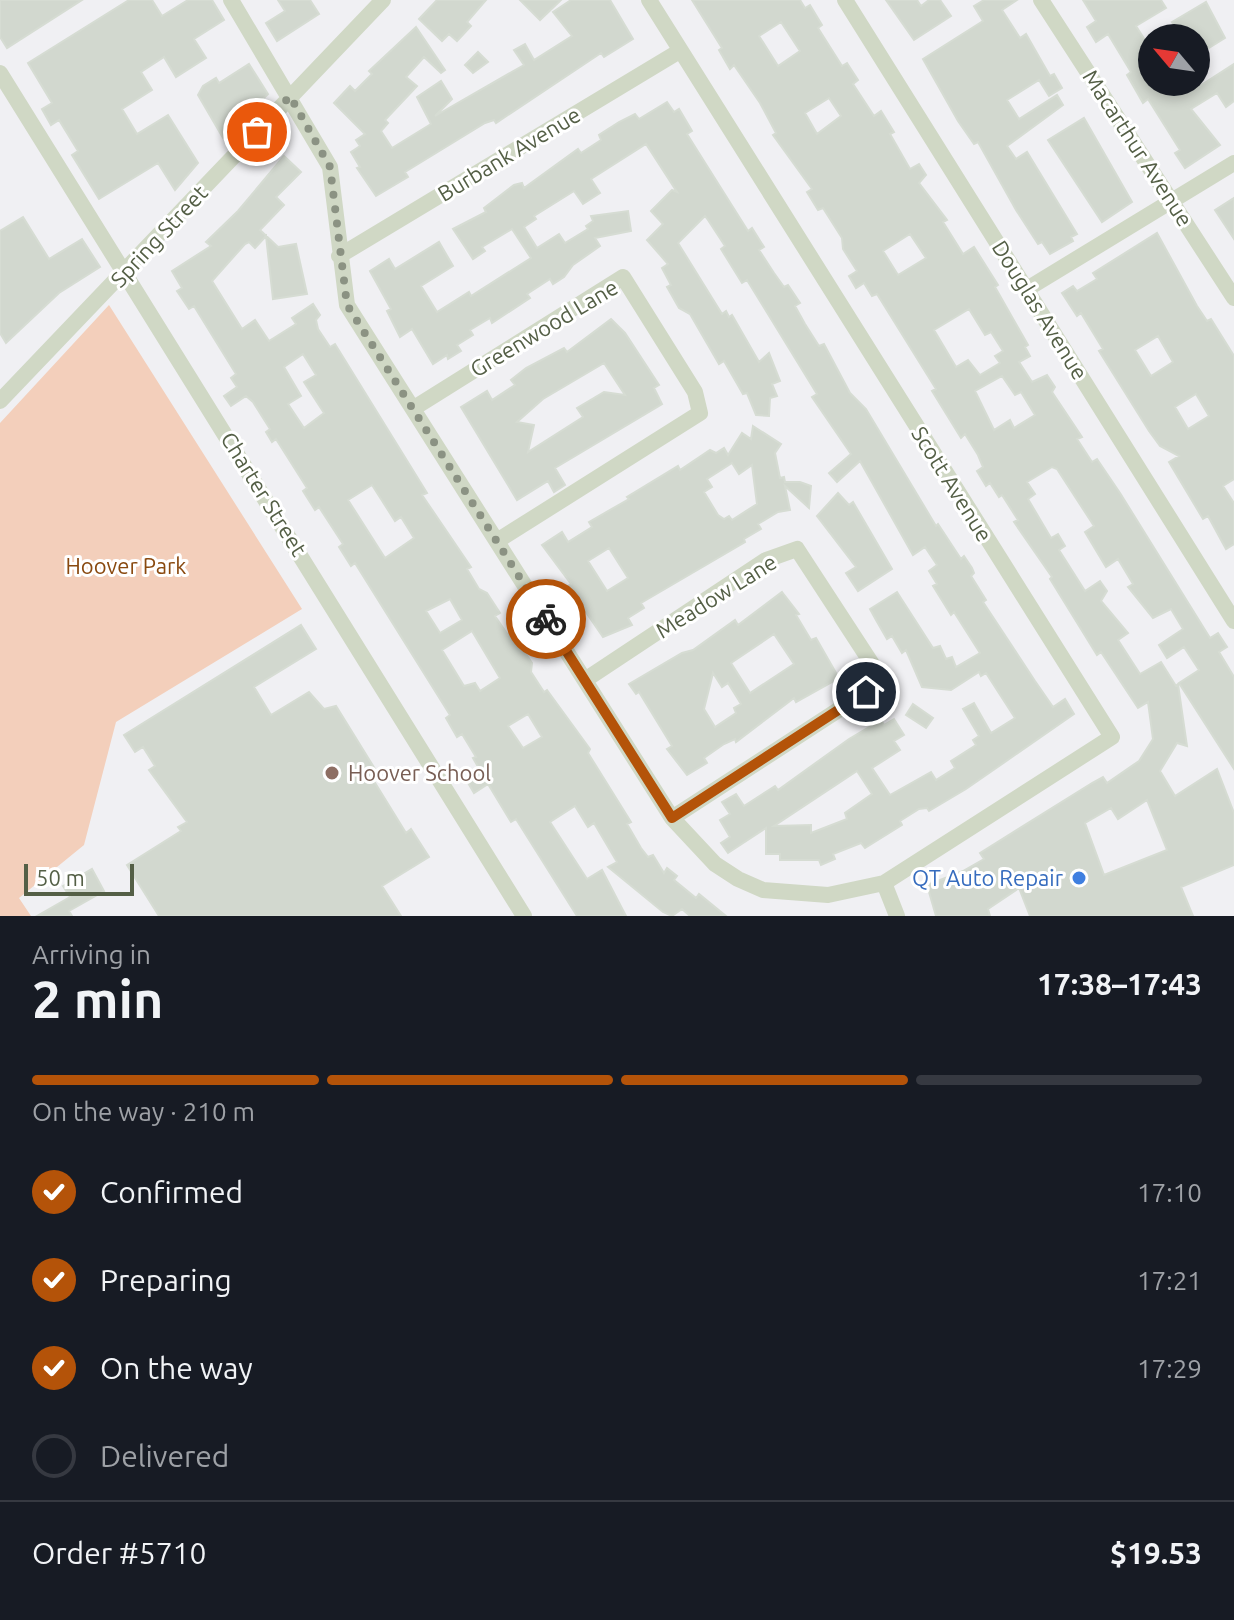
<!DOCTYPE html>
<meta charset="utf-8">
<style>
:root{--surface:#171b24;--page:#242831;--text:#f1f3f6;--muted:#9ea1a6;--line:#363941;--accent:#b45309}
body{margin:0;font-family:Ubuntu,sans-serif;background:var(--page);color:var(--text);height:100vh;display:flex;flex-direction:column;font-size:30px;white-space:nowrap}
*{box-sizing:border-box;margin:0}
p{font-size:26px;color:var(--muted)}
.icon{flex:none;width:44px;height:44px;fill:none;stroke:currentColor;stroke-width:2;stroke-linecap:round;stroke-linejoin:round}
.map{position:relative;height:916px;overflow:hidden}
.side{display:flex;flex-direction:column;background:var(--surface);flex:1}
.side>*{flex:none}
.needle{width:52px;rotate:299deg}
.fabs{position:absolute;left:1138px;top:24px;display:grid;gap:16px}
.fabs a{display:grid;place-items:center;width:72px;height:72px;border-radius:50%;background:var(--surface);box-shadow:0 4px 12px #0003;font-size:40px}
.scale{position:absolute;left:24px;bottom:20px;width:110px;box-sizing:border-box;padding-left:8px;border:4px solid #545f46;border-top:0;font-size:22px;line-height:28px;white-space:nowrap;color:#545f46;-webkit-text-stroke:6px #fff;paint-order:stroke}
.pin{position:absolute;display:grid;place-items:center;width:68px;height:68px;color:#fff;margin:-34px;border:4px solid #fff;border-radius:50%;box-shadow:0 2px 8px #0007}
.courier{position:absolute;display:grid;place-items:center;width:80px;height:80px;margin:-40px;border:6px solid #b45309;border-radius:50%;background:#fff;color:#222;box-shadow:0 2px 10px #0007}
.overview em{font-style:normal;font-weight:700}
.overview div{display:flex;flex-direction:column-reverse}
.overview{display:flex;align-items:center;justify-content:space-between;height:136px;padding:0 32px}
h1{font-size:52px;font-weight:700;line-height:60px}
.bar{display:grid;grid-template-columns:repeat(4,1fr);gap:12px 8px;align-content:center;height:96px;padding:0 32px}
.bar i{height:10px;border-radius:6px;background:var(--line)}
.bar .active{background:var(--accent)}
.bar p{grid-column:span 4}
.line{display:flex;align-items:center;gap:20px;padding:0 32px;border-top:2px solid var(--line)}
.line div{flex:1}
ol{padding:0 32px;list-style:none}
li{display:flex;align-items:center;gap:24px;height:88px}
li p{margin-inline-start:auto}
li .icon{padding:8px;border-radius:50%;background:var(--accent);color:#fff;stroke-width:4}
li:last-child{color:var(--muted)}
li i{width:44px;height:44px;border:4px solid var(--line);border-radius:50%}
.map>svg:first-child{display:block}
.green{fill:#f3cfbb}
.building{fill:#d2d8cf;stroke:#d6dcd3;stroke-width:2;fill-rule:evenodd}
.lines{fill:none;stroke-linecap:round;stroke-linejoin:round}
.minor{stroke:#d0d8c5;stroke-width:16}
.done{stroke:#8b9283;stroke-width:8;stroke-dasharray:0 14.4}
.route{stroke:#b45309;stroke-width:10}
.education-dot{fill:#8d6e63;stroke:#fff;stroke-width:3}
.shop-dot{fill:#3f7fe0;stroke:#fff;stroke-width:3}
.labels{text-anchor:middle;stroke-width:6;stroke-linejoin:round;paint-order:stroke}
.street-label{font-size:22px;fill:#545f46;stroke:#fff}
.park-label{font-size:22px;fill:#89490f;stroke:#fff}
.education-label{font-size:22px;fill:#785e54;stroke:#fff;text-anchor:start}
.shop-label{font-size:22px;fill:#366cbe;stroke:#fff;text-anchor:end}
</style>
<div class="map">
<svg width="1234" height="916" viewBox="0 0 1234 916">
<rect width="100%" height="100%" fill="#f0f0f3"/>
<path class="green" d="M109,305L302,609L116,722L84,845L19,898L31,916H0V423Z"/>
<path class="building" d="M0,0H82L7,48L0,37Z
M129,0H152L162,16L188,0H212L224,20L194,39L206,58L176,77L164,57L141,72L152,90L122,109L137,134L168,115L198,163L175,190L158,163L99,199L72,155L78,151L59,120L51,125L42,109L52,103L28,63Z
M278,0H310L319,14L277,41L266,23L285,11Z
M437,0H486L467,22L471,26L457,41L449,34L442,41L419,19Z
M520,0H561L540,20Z
M571,0H610L633,39L604,57L601,53L496,123L494,120L485,123L405,172L408,177L376,196L357,168L360,167L351,152L360,146L356,140L365,134L334,103L350,86L355,91L372,74L369,71L416,27L445,70L441,73L424,57L406,77L417,86L385,120L388,123L381,131L392,148L431,124L417,97L441,81L452,99L435,116L524,65L514,50L525,44L534,60L572,36L553,12Z
M692,0H800L805,8L810,5L822,25L818,28L842,66L847,63L858,80L853,84L874,116L881,111L894,132L890,134L910,169L919,164L926,175L919,183L947,220L943,222L963,254L974,247L998,285L995,287L1028,345L1025,347L1030,356L1019,362L1032,382L1047,375L1055,387L1052,392L1082,437L1077,439L1092,462L1097,459L1120,493L1210,638L1218,633L1227,647L1219,652L1234,677V769L1179,683L1199,670L1184,647L1167,658L1159,645L1183,629L1171,609L1153,618L1128,587L1133,584L1118,559L1106,567L1085,532L1094,526L1057,469L1052,467L1027,482L1035,494L1028,499L1051,538L1058,534L1065,546L1059,550L1085,591L1100,581L1107,591L1101,601L1128,633L1118,640L1140,674L1161,662L1176,686L1178,684L1187,746L1177,743L1160,771L1175,796L1217,769L1234,813V865L1181,887L1193,916H1030L1019,888L988,909L990,916H936L927,885L963,871L984,859L980,853L1092,783L1103,777L1107,783L1139,761L1153,739L1148,702L1138,708L1101,652L1097,655L1050,579L1052,577L1014,522L1018,520L1002,495L999,497L990,483L986,486L977,471L983,467L978,455L965,434L961,438L932,391L936,389L877,294L872,296L864,283L856,288L849,276L857,271L843,249L842,238L823,208L818,210L807,192L812,189L773,135L776,133L760,103L734,65L730,69L719,50L722,48ZM781,22L800,51L778,66L759,36ZM829,98L841,116L817,134L805,113ZM910,234L926,258L898,275L883,251ZM969,309L985,335L991,332L1003,351L995,356L1000,363L980,375L968,360L956,367L934,330ZM1002,376L1015,395L1021,392L1035,415L1014,428L1010,420L994,430L975,391ZM1147,800L1167,850L1104,875L1085,823L1111,808L1118,819Z
M886,0H917L921,6L929,0H940L951,16L914,40Z
M984,0H1017L1002,10L1020,38L1026,34L1050,76L1054,74L1062,88L1049,96L1039,80L1007,100L1019,119L1057,95L1063,105L1007,146L1016,159L1027,152L1077,234L1071,237L1073,241L1050,254L1042,242L1038,244L1016,210L978,142L974,144L958,121L923,59L983,21L974,6Z
M1083,0H1161L1166,8L1136,26L1152,51V82H1190L1195,89L1234,64V101L1226,107L1217,93L1191,109L1220,145L1185,168L1175,153L1180,150L1148,99L1143,103L1127,75L1131,72L1108,34L1096,42L1087,27L1096,21Z
M1206,2L1225,38L1196,56V38H1182L1172,22Z
M478,52L488,62L473,73L465,65Z
M249,64L268,94L223,138L198,95L203,86L216,78L219,83Z
M667,102L674,112L679,109L692,131L687,134L697,150L748,231L752,228L764,247L759,250L774,273L784,287L788,285L800,303L795,306L805,324L819,346L824,344L850,393L866,409L936,526L938,524L961,559L964,556L972,568L974,573L971,576L986,600L983,602L1035,681L1053,707L1065,699L1074,714L966,789L929,811L927,808L919,809L900,821L902,825L865,848L861,843L833,854L835,859L821,865L819,860H780V854H766V828L728,853L721,843L730,837L720,820L730,814L722,802L736,794L744,806L775,786L778,790L849,739L881,720L884,725L894,719L904,735L894,741L900,750L872,768L890,795L931,772L936,780L955,768L951,761L976,745L973,740L979,736L963,709L974,703L991,733L1015,718L986,673L981,676L979,672L951,690L922,687L906,650L902,653L892,636L887,639L876,620L870,609L897,592L933,648L940,646L946,659L952,657L956,667L980,653L954,612L951,615L933,586L937,584L929,571L937,565L925,547L913,555L860,461L837,482L829,473L851,454L812,397L817,394L747,280L742,283L721,249L725,246L708,220L705,216L678,243L722,314L726,311L729,317L732,315L759,362L769,353L780,381L772,384L777,396L770,398L769,416L756,415L747,393L743,394L724,361L719,364L690,314L679,308L667,287L671,285L662,268L668,264L647,240L663,224L651,211L672,190L677,192L646,144L591,179L600,193L583,204L574,191L534,216L536,219L524,227L537,248L559,234L565,243L588,229L586,226L593,221L591,216L628,211L631,231L595,238L600,246L573,265L564,277L553,284L550,279L527,294L530,298L492,323L490,318L470,330L473,335L457,345L461,351L448,359L447,355L433,364L412,329L400,337L387,311L391,309L370,271L389,259L395,269L439,242L453,266L421,286L437,312L469,292L471,296L531,258L512,229L482,247L485,251L473,259L453,229L486,212L484,208L514,185L522,183L524,188L578,149L581,153L601,140L599,135L619,122L635,114L639,119ZM857,771L872,794L845,813L847,819L811,833V825L774,826Z
M1084,118L1132,202L1102,222L1048,140Z
M284,156L301,172L276,197L284,205L260,230L278,247L296,244L307,294L273,299L266,236L255,248L249,242L245,244L212,281L242,329L255,320L269,341L296,324L292,318L313,304L320,315L316,320L318,329L330,347L335,344L427,493L422,495L471,567L467,569L479,589L487,593L500,613L495,616L508,635L512,633L532,663L531,672L544,692L547,690L590,749L588,753L631,822L627,824L641,848L648,857L653,855L664,873L667,868L677,876L674,880L696,898L699,894L726,916H690L682,909L672,916L663,912L608,867L617,862L594,823L588,827L575,806L550,822L587,879L602,870L626,916H577L516,819L511,822L488,784L474,793L467,781L481,772L473,758L476,757L462,734L457,737L446,718L450,715L355,563L351,566L339,547L343,544L319,507L315,510L303,491L307,488L276,439L272,442L266,432L270,429L253,402L246,396L231,406L224,396L237,387L231,378L236,374L194,306L189,309L177,291L182,288L172,271L211,246L206,242L238,211ZM303,354L316,375L304,382L324,413L304,428L288,404L301,396L284,367ZM372,485L395,521L401,517L414,538L385,558L348,500ZM450,599L462,620L440,633L426,611ZM472,631L500,678L480,691L475,683L464,686L442,650ZM528,714L542,737L523,748L508,726Z
M1234,198V239L1215,210Z
M23,217L49,259L82,239L100,267L59,293L6,343L0,333V231Z
M1157,233L1197,306L1207,321L1211,319L1234,356V479L1223,486L1234,503V544L1226,549L1208,516L1203,519L1169,462L1179,456L1160,446L1149,431L1099,351L1103,349L1081,313L1077,316L1062,293L1073,286L1077,291L1097,279L1093,273ZM1158,336L1173,362L1151,376L1135,350ZM1196,394L1209,416L1188,429L1175,407Z
M611,319L625,333L659,385L654,388L662,404L555,468L565,485L554,492L548,481L517,500L461,407L487,391L492,400L515,385L511,380L526,368L564,348L567,352ZM604,363L625,395L604,392L577,408L583,417L528,452L534,425L517,422L543,399Z
M753,426L781,444L775,453L780,478L784,477L785,482H800L811,486L809,508L785,486L790,510L778,512L758,524L761,529L744,539L745,542L641,603L644,608L628,618L632,625L603,637L568,586L571,584L542,545L562,532L568,542L592,527L589,522L629,499L627,497L678,466L680,470L710,450L716,453L724,448L728,455L742,433L751,439ZM732,463L739,474L752,465L757,504L732,520L729,516L724,519L718,515L704,492L712,487L707,479ZM609,548L628,578L607,591L588,561Z
M838,493L849,505L853,502L892,569L858,591L846,573L856,567L817,516Z
M782,592L799,614L796,615L811,640L816,638L839,678L796,702L794,698L736,742L735,739L724,744L704,758L707,763L687,775L667,749L672,746L639,692L636,694L629,684L682,653L693,650L735,620L738,625ZM774,634L794,664L750,693L731,663ZM713,673L722,687L728,683L741,704L734,708L736,713L715,727L704,709Z
M301,625L316,649L254,687L271,715L309,692L324,709L336,706L375,769L369,773L406,833L411,829L429,857L382,886L401,916H159L127,865L181,831L178,827L187,822L149,770L155,766L143,747L135,752L124,735Z
M913,704L933,718L926,728L906,715Z
M92,869L104,891L69,911L72,916H37L70,897L63,886Z"/>
<g class="lines">
<path class="minor" d="M231,0L330,167L347,305L672,818L715,864L738,879L763,890L828,895L884,883L1112,737L649,0
M845,0L1234,621
M1041,0L1234,298
M0,73L524,916
M339,256L678,52
M1027,289L1234,163
M0,401L383,0
M414,408L623,277L695,392L700,413L497,541
M585,680L766,560L797,549L872,664L866,692L672,818
M884,883L897,916"/>
</g>
<g class="lines">
<path class="done" d="M257,132L290,96L330,167L347,305L546,619"/>
<path class="route" d="M546,619L672,818L866,692"/>
</g>
<circle class="education-dot" cx="332" cy="773" r="8"/>
<circle class="shop-dot" cx="1079" cy="878" r="8"/>
<g class="labels">
<g class="street-label">
<text transform="translate(1138 148) rotate(57)" y="8">Macarthur Avenue</text>
<text transform="translate(509 154) rotate(-31)" y="8">Burbank Avenue</text>
<text transform="translate(159 236) rotate(-47)" y="8">Spring Street</text>
<text transform="translate(1040 310) rotate(58)" y="8">Douglas Avenue</text>
<text transform="translate(544 328) rotate(-31)" y="8">Greenwood Lane</text>
<text transform="translate(952 484) rotate(58)" y="8">Scott Avenue</text>
<text transform="translate(264 494) rotate(58)" y="8">Charter Street</text>
<text transform="translate(716 596) rotate(-32)" y="8">Meadow Lane</text>
</g>
<g class="park-label">
<text x="126" y="574">Hoover Park</text>
</g>
<g class="education-label">
<text x="348" y="781">Hoover School</text>
</g>
<g class="shop-label">
<text x="1063" y="886">QT Auto Repair</text>
</g>
</g>
</svg>
<div class="fabs">
<a><svg class="needle" viewBox="-14 -14 28 28"><path d="M0-13l5 13h-10z" fill="#e53935"/><path d="M0 13l5-13h-10z" fill="#9ea1a6"/></svg></a>
</div>
<div class="scale">50 m</div>
<div class="pin" style="left:257px;top:132px;background:#ea580c"><svg class="icon" aria-label="bag" viewBox="0 0 24 24"><path d="M5 8h14l-1 12H6zM9 8a3 3 0 0 1 6 0"/></svg></div>
<div class="pin" style="left:866px;top:692px;background:#1f2937"><svg class="icon" aria-label="home" viewBox="0 0 24 24"><path d="M3 11l9-7 9 7M6 9v11h12V9"/></svg></div>
<div class="courier" style="left:546px;top:619px"><svg class="icon" aria-label="bike" viewBox="0 0 24 24"><circle cx="6" cy="16" r="4"/><circle cx="18" cy="16" r="4"/><path d="M6 16l4-8h5l3 8M10 8l3 8H6M13 5h3"/></svg></div>
</div>
<section class="side">
<div class="overview"><div><h1>2 min</h1><p>Arriving in</p></div><em>17:38–17:43</em></div>
<div class="bar"><i class="active"></i><i class="active"></i><i class="active"></i><i></i><p>On the way · 210 m</p></div>
<ol>
<li><svg class="icon" aria-label="check" viewBox="0 0 24 24"><path d="M5 12l5 5 9-10"/></svg>Confirmed<p>17:10</p></li>
<li><svg class="icon" aria-label="check" viewBox="0 0 24 24"><path d="M5 12l5 5 9-10"/></svg>Preparing<p>17:21</p></li>
<li><svg class="icon" aria-label="check" viewBox="0 0 24 24"><path d="M5 12l5 5 9-10"/></svg>On the way<p>17:29</p></li>
<li><i></i>Delivered</li>
</ol>
<div class="line" style="height:104px"><div>Order #5710</div><b>$19.53</b></div>
</section>
